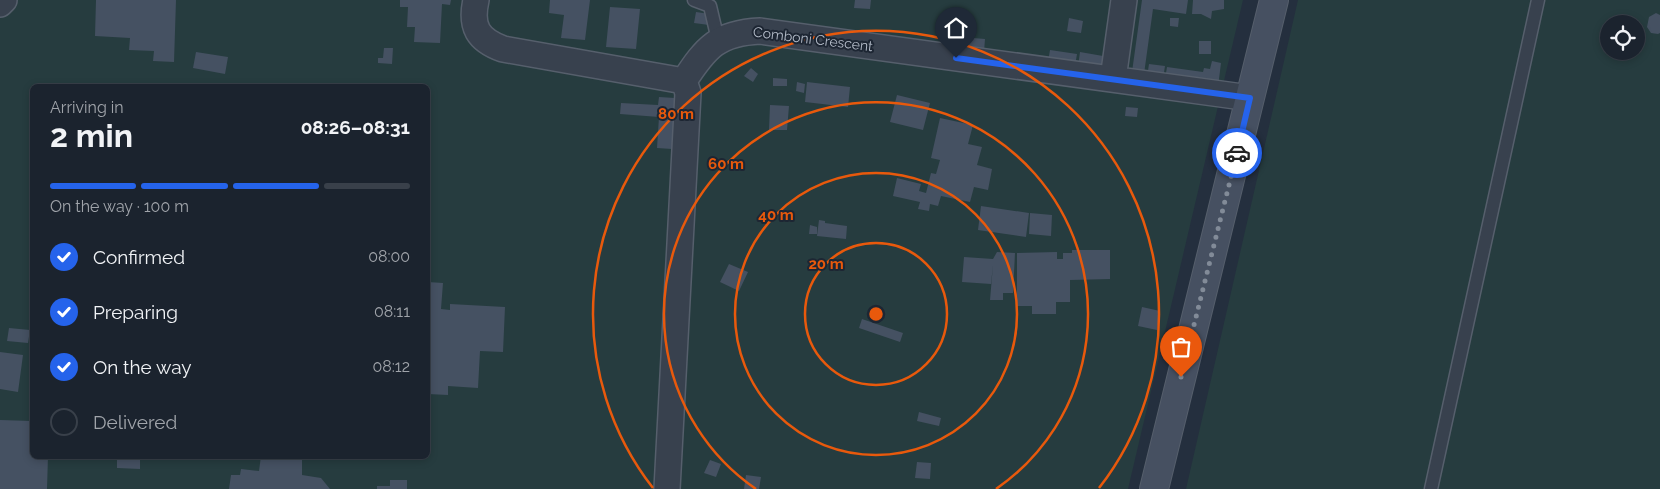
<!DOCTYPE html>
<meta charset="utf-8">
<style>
:root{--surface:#1b232e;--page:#282f3a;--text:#f1f3f6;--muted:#a0a4aa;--line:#39404a;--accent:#2563eb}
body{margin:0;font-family:Raleway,sans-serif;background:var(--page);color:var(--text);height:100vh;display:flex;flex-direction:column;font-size:19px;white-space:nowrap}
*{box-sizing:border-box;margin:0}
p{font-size:16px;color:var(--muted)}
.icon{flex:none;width:28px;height:28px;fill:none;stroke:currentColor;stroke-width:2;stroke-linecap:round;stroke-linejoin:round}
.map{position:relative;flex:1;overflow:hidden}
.panel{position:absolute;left:30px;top:84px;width:400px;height:375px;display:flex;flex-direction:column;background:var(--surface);border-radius:8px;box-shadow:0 2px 8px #0003,0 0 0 1px var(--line)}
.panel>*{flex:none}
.tools{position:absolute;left:1600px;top:15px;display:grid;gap:10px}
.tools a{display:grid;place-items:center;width:45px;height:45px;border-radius:50%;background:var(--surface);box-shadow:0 2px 8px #0003,0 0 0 1px var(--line);font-size:25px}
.pin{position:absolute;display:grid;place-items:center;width:42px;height:42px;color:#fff;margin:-51px -21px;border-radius:50% 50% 50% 0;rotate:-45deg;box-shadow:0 0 5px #0007}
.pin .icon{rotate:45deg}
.courier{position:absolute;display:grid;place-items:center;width:50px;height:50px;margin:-25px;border:4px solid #2563eb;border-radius:50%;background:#fff;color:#222;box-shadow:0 1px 6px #0007}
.overview em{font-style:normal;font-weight:700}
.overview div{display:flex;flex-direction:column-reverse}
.overview{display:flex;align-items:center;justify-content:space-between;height:85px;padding:0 20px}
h1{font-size:32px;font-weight:700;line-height:38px}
.bar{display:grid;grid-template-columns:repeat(4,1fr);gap:8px 5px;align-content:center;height:60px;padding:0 20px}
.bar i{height:6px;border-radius:4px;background:var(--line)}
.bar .active{background:var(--accent)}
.bar p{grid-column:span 4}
ol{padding:0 20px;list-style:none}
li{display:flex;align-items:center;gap:15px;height:55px}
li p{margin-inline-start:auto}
li .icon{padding:5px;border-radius:50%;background:var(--accent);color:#fff;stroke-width:4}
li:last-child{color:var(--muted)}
li i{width:28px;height:28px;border:2px solid var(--line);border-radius:50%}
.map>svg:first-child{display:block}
.green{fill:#263c3f;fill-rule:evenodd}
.building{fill:#455162}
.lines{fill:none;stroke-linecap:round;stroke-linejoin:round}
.lane-casing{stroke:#565f6c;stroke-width:15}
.street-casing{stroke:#565f6c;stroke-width:28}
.secondary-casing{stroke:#565f6c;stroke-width:30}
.lane{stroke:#38414e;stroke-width:12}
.street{stroke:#38414e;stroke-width:25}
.secondary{stroke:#465061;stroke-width:28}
.done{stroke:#828b98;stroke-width:5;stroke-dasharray:0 9}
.route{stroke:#2563eb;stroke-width:6}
.ring{fill:none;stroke:#e8590c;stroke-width:2.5}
.labels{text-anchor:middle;stroke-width:4;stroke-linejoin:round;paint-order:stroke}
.street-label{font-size:14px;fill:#b4bcc9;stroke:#1d2633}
.centre{fill:#e8590c;stroke:#1d2633;stroke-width:2.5}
.ring-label{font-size:15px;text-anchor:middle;font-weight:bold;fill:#e8590c;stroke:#1d2633;stroke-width:4;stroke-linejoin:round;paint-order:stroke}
</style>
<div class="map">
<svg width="1660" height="489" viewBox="0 0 1660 489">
<rect width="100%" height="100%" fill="#242f3e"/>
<path class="green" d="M0,0H1243L1128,489H0ZM32,86H428V456H32Z
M1298,0H1660V489H1186ZM1609,24H1636V51H1609Z"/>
<path class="building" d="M96,0H176L174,62L153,61L154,51L129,50L130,38L95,36Z
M400,0H451L450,5L442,4L440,43L414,42L415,27H407L408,7H400Z
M550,0H590L585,40L561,38L564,15L549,13Z
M855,0H871L870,9L854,8Z
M1142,0H1188L1186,14L1153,9L1144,74L1132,72Z
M1193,0H1224V9L1212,11L1211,19L1201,14H1192Z
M610,7L640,9L636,49L606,47Z
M696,12L710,14L709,25L694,23Z
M1656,13L1660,15V33L1658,34L1651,33L1647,27L1649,17Z
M1069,18L1083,21L1081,33L1067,31Z
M1170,18H1179L1178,27L1170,26Z
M950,36L985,39L984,52L949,49Z
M1199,41H1211V54H1199Z
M384,48H393L392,64L378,63V58H383Z
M1050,50L1077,54L1075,66L1048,62Z
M196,52L228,57L225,74L193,68Z
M1080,52L1103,56L1101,71L1078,67Z
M1212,61L1221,63L1218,87L1165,79L1167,67L1203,72L1204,68L1210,69Z
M1149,64L1165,66L1163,79L1147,77Z
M751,68L758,74L753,82L744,76Z
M773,78L787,79V86H773Z
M797,82L805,84L804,93L796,91Z
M807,82L850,87L848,107L805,102Z
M897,95L930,103L923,130L890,122Z
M659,97L675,98L672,149L657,148L659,117L620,114L621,103L658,105Z
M770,105L789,106L787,130H769Z
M1126,107L1138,108L1137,117L1125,116Z
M940,118L973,125L968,144L982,147L977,165L992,169L988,190L974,187L970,202L941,196L938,206L930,204L929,211L918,209L920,202L893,196L897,178L921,184L919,191L926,193L931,173L936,174L940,160L931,158Z
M981,206L1029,213L1026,237L978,230Z
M1030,213L1052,215L1051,236L1029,234Z
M819,220L825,221V223L847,226L846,239L817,236Z
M810,225L817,227V234H809Z
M1072,250H1110V279L1070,280V302H1056V314H1032V306H1017V253L1057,252V259H1063V253H1072Z
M997,252L1015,253L1013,293H1003V300H990L993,265L991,284L962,282L964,257L993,259Z
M729,264L748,272L739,291L720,282Z
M428,282L443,283L441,309L450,310V304L505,307L503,352L480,351L478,388L448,386V395L428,394Z
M1142,307L1160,311L1157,330L1138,326Z
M862,319L903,333L900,342L859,328Z
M9,328L30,330L28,343L7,341Z
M0,352L23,355L18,392L0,389Z
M919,412L941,418L939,426L917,421Z
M0,420L32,421V456H48L47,489H0Z
M117,456H140V469L117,468Z
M261,456H302V475L321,478L330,489H229L231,475H240L241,469L259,471Z
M710,460L721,464L716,477L704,473Z
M917,462L931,463L930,479L915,478Z
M746,475L761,477L759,489H744Z
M390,480H407V489H377V486H390Z"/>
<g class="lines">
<g class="lane-casing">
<path id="lane" d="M694,0L710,6L718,40
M1431,489L1538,0"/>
</g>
<g class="street-casing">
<path id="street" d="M476,0C470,27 478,40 503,49L684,81
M0,4L4,0
M1113,79L1124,0
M667,489L688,93L684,81C706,47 718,33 760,31L1250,98"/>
</g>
<g class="secondary-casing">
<path id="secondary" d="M1154,489L1274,0"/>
</g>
<use href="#lane" class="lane"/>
<use href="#street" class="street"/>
<use href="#secondary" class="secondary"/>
</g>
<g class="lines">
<path class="done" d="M1181,377L1237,153"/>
<path class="route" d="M956,58L1250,98L1237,153"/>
</g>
<g class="ring">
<circle cx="876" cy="314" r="71"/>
<circle cx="876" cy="314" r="141"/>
<path d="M756 489A212 212 0 1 1 996 489"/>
<path d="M653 488A283 283 0 1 1 1099 488"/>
</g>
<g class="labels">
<g class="street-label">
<text transform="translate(813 39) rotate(7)" y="5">Comboni Crescent</text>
</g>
</g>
<circle cx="876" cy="314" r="8" class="centre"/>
<g class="ring-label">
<text x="676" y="119">80 m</text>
<text x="726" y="169">60 m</text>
<text x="776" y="220">40 m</text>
<text x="826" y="269">20 m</text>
</g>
</svg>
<div class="tools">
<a><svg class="icon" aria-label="locate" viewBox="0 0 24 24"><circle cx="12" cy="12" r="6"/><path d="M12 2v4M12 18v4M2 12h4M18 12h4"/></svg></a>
</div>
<div class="pin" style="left:1181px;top:377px;background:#ea580c"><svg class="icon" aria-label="bag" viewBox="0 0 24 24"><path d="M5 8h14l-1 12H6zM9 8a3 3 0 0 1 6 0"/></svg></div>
<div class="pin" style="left:956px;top:58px;background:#1f2937"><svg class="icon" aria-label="home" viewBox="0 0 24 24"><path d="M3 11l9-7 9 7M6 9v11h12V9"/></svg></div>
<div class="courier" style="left:1237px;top:153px"><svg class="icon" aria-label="car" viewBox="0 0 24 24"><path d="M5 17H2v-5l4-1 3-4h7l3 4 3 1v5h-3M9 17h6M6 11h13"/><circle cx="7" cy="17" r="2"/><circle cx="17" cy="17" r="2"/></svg></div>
<section class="panel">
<div class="overview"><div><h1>2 min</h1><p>Arriving in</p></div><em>08:26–08:31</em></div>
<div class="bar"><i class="active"></i><i class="active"></i><i class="active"></i><i></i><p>On the way · 100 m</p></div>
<ol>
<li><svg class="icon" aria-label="check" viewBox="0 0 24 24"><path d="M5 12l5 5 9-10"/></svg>Confirmed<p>08:00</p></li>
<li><svg class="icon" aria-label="check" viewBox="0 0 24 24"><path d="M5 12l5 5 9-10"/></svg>Preparing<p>08:11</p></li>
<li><svg class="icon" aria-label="check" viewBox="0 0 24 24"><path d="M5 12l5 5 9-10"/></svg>On the way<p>08:12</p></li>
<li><i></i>Delivered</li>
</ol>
</section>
</div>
